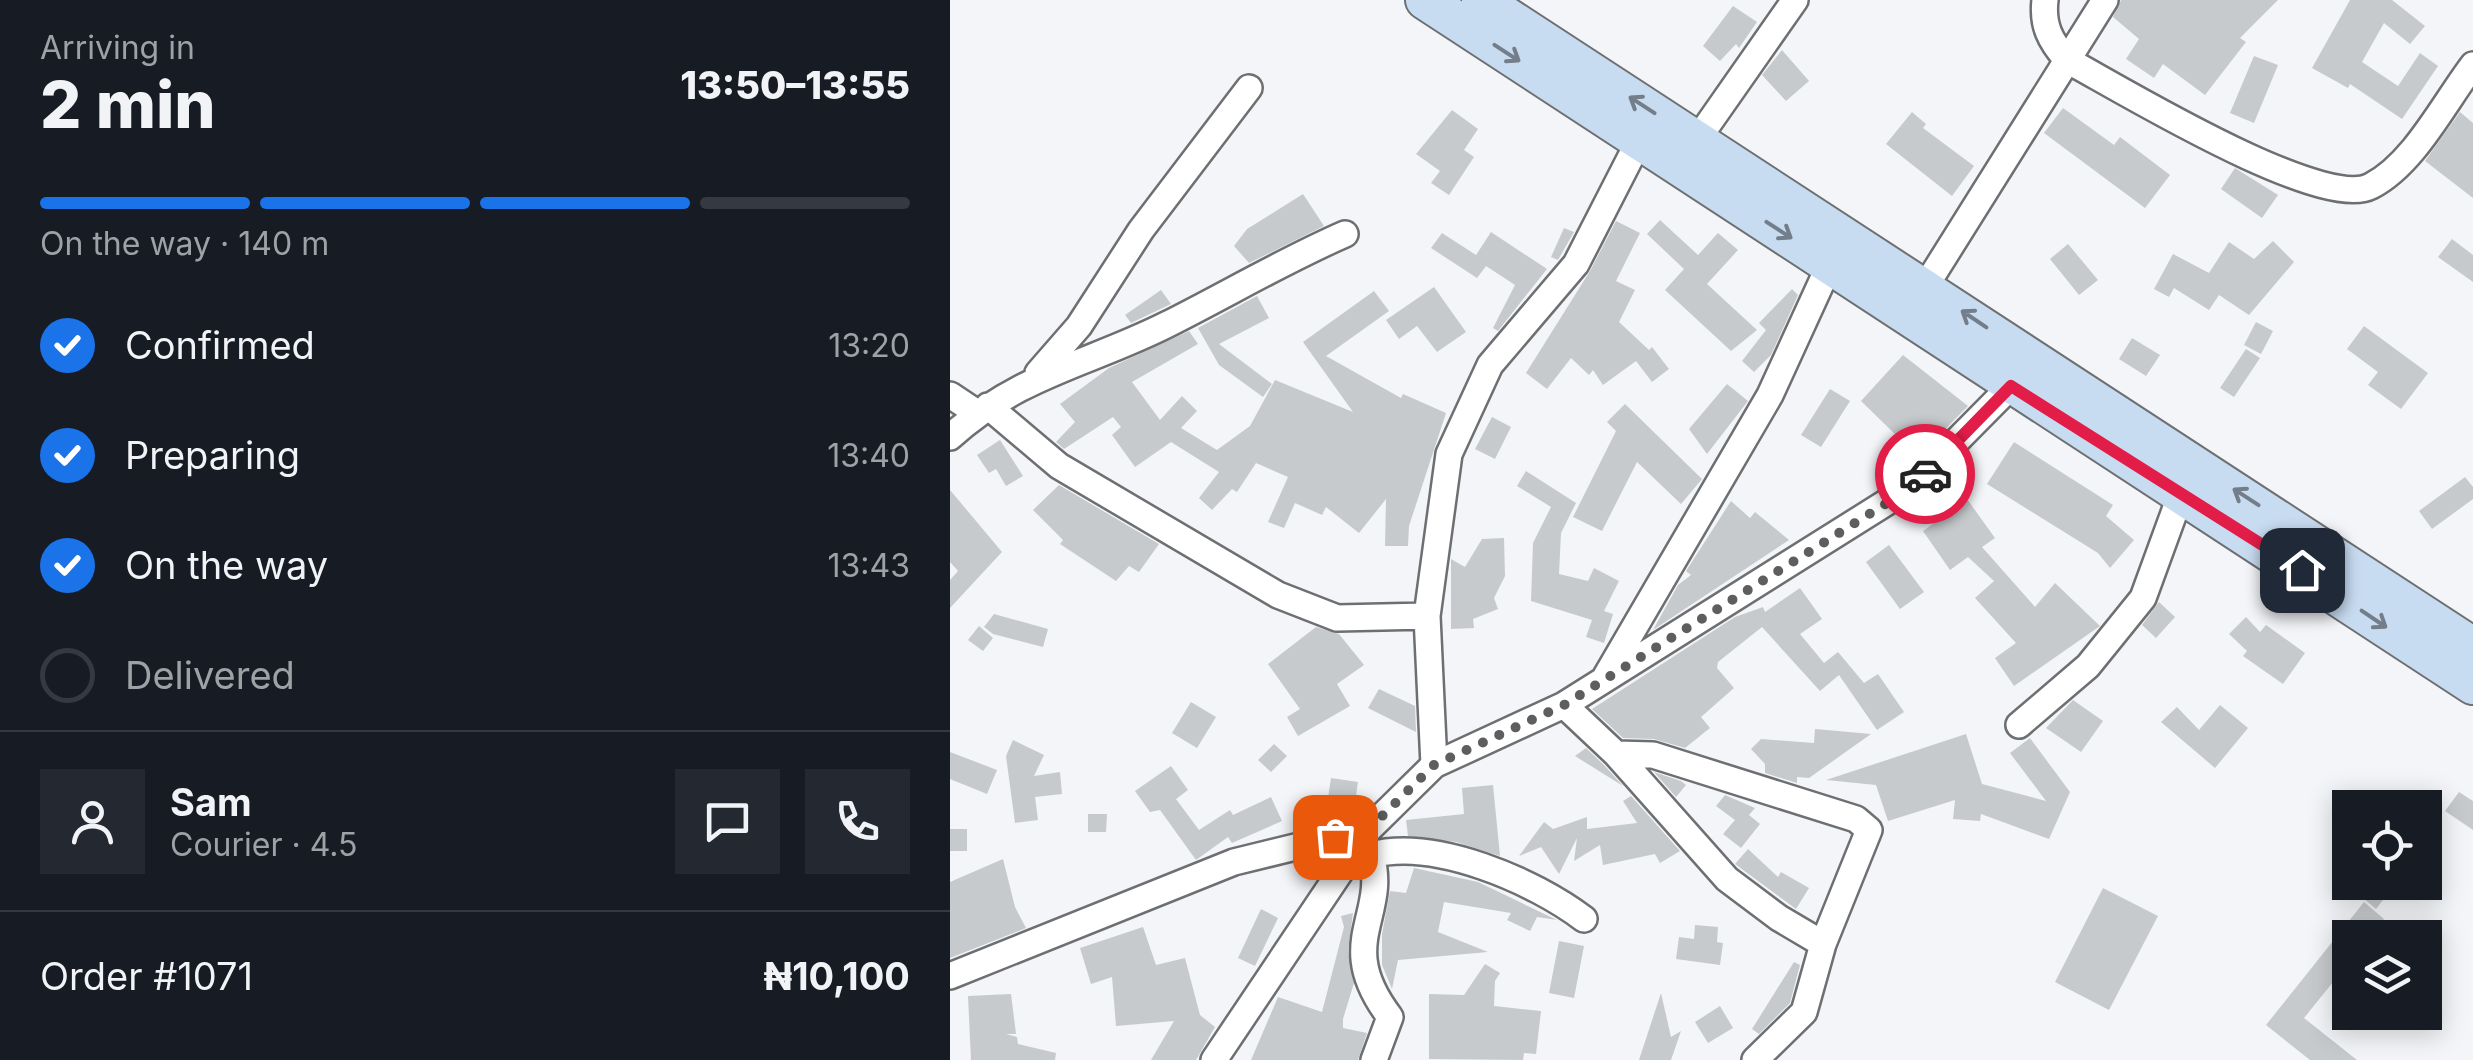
<!DOCTYPE html>
<meta charset="utf-8">
<style>
:root{--surface:#171b24;--page:#242831;--text:#f1f3f6;--muted:#9ea1a6;--line:#363941;--accent:#1a73e8}
body{margin:0;font-family:Inter,sans-serif;background:var(--page);color:var(--text);height:100vh;display:flex;flex-direction:column;font-size:38px;white-space:nowrap}
*{box-sizing:border-box;margin:0}
p{font-size:32px;color:var(--muted)}
.icon{flex:none;width:55px;height:55px;fill:none;stroke:currentColor;stroke-width:2;stroke-linecap:round;stroke-linejoin:round}
.map{position:relative;flex:1;overflow:hidden}
.drawer{display:flex;flex-direction:column;background:var(--surface);width:950px}
.drawer>*{flex:none}
.tools{position:absolute;left:1382px;top:790px;display:grid;gap:20px}
.tools a{display:grid;place-items:center;width:110px;height:110px;border-radius:0px;background:var(--surface);box-shadow:0 5px 25px #0003;font-size:50px}
.pin{position:absolute;display:grid;place-items:center;width:85px;height:85px;color:#fff;margin:-42px;border-radius:20px;box-shadow:0 5px 15px #0006}
.courier{position:absolute;display:grid;place-items:center;width:100px;height:100px;margin:-50px;border:8px solid #e11d48;border-radius:50%;background:#fff;color:#222;box-shadow:0 2px 12px #0007}
.headline em{font-style:normal;font-weight:800}
.headline div{display:flex;flex-direction:column-reverse}
.headline{display:flex;align-items:center;justify-content:space-between;height:170px;padding:0 40px}
h1{font-size:65px;font-weight:800;line-height:75px}
.bar{display:grid;grid-template-columns:repeat(4,1fr);gap:15px 10px;align-content:center;height:120px;padding:0 40px}
.bar i{height:12px;border-radius:8px;background:var(--line)}
.bar .selected{background:var(--accent)}
.bar p{grid-column:span 4}
.line{display:flex;align-items:center;gap:25px;padding:0 40px;border-top:2px solid var(--line)}
.line div{flex:1}
.round{display:grid;place-items:center;flex:none;width:105px;height:105px;border-radius:0px;background:var(--page)}
ol{padding:0 40px;list-style:none}
li{display:flex;align-items:center;gap:30px;height:110px}
li p{margin-inline-start:auto}
li .icon{padding:10px;border-radius:50%;background:var(--accent);color:#fff;stroke-width:4}
li:last-child{color:var(--muted)}
li i{width:55px;height:55px;border:5px solid var(--line);border-radius:50%}
main{display:flex;flex:1;min-height:0}
.map>svg:first-child{display:block}
.building{fill:#c7cacc}
.lines{fill:none;stroke-linecap:round;stroke-linejoin:round}
.street-casing{stroke:#6d6f71;stroke-width:30}
.secondary-casing{stroke:#6d6f71;stroke-width:42}
.street{stroke:#fff;stroke-width:25}
.secondary{stroke:#c8dcf1;stroke-width:38}
.oneway{stroke:#737e8a}
.done{stroke:#5d5e5f;stroke-width:10;stroke-dasharray:0 18}
.route{stroke:#e11d48;stroke-width:12}
</style>
<main>
<section class="drawer">
<div class="headline"><div><h1>2 min</h1><p>Arriving in</p></div><em>13:50–13:55</em></div>
<div class="bar"><i class="selected"></i><i class="selected"></i><i class="selected"></i><i></i><p>On the way · 140 m</p></div>
<ol>
<li><svg class="icon" aria-label="check" viewBox="0 0 24 24"><path d="M5 12l5 5 9-10"/></svg>Confirmed<p>13:20</p></li>
<li><svg class="icon" aria-label="check" viewBox="0 0 24 24"><path d="M5 12l5 5 9-10"/></svg>Preparing<p>13:40</p></li>
<li><svg class="icon" aria-label="check" viewBox="0 0 24 24"><path d="M5 12l5 5 9-10"/></svg>On the way<p>13:43</p></li>
<li><i></i>Delivered</li>
</ol>
<div class="line" style="height:180px"><a class="round"><svg class="icon" aria-label="person" viewBox="0 0 24 24"><circle cx="12" cy="8" r="4"/><path d="M4 21q1-7 8-7t8 7"/></svg></a><div><b>Sam</b><p>Courier · 4.5</p></div><a class="round"><svg class="icon" aria-label="chat" viewBox="0 0 24 24"><path d="M4 5h16v11H9l-5 4z"/></svg></a><a class="round"><svg class="icon" aria-label="phone" viewBox="0 0 24 24"><path d="M5 4h4l2 5-3 2q2 4 5 5l2-3 5 2v4C11 20 4 13 5 4z"/></svg></a></div>
<div class="line" style="height:130px"><div>Order #1071</div><b>₦10,100</b></div>
</section>
<div class="map">
<svg width="1523" height="1060" viewBox="0 0 1523 1060">
<rect width="100%" height="100%" fill="#f3f5f8"/>
<path class="building" d="M1171,0H1328L1290,38L1296,42L1255,95L1213,64L1204,78L1176,59L1189,39L1163,17Z
M1400,0H1442L1475,26L1460,44L1434,23L1412,62L1448,86L1470,53L1488,66L1452,119L1400,84L1398,88L1362,68Z
M783,6L807,22L789,48L786,44L770,61L753,46Z
M832,50L859,81L836,101L812,75Z
M1304,56L1328,65L1304,123L1280,113Z
M1113,108L1164,145L1170,137L1220,175L1195,208L1094,133Z
M502,110L528,129L514,150L524,157L499,195L481,183L490,171L466,154Z
M962,112L976,124L973,128L1024,166L1002,196L936,144Z
M1510,112L1523,123V198L1475,161Z
M1285,168L1328,195L1312,218L1271,189Z
M353,194L374,226L299,263L284,246L297,229Z
M710,220L748,255L768,233L788,250L757,284L807,330L781,351L715,290L734,269L697,234Z
M666,221L690,233L666,281L685,290L669,322L699,350L702,347L719,369L702,382L686,361L653,385L643,370L639,375L621,358L597,389L576,373L640,271Z
M614,228L624,232L608,260L601,257Z
M541,232L597,269L548,331L543,328L565,285L536,266L527,278L481,248L492,233L526,255Z
M1502,239L1523,255V282L1488,257Z
M1323,241L1344,262L1299,315L1269,295L1259,310L1224,288L1219,297L1204,289L1223,254L1259,273L1279,242L1304,259Z
M1118,244L1148,280L1129,295L1100,259Z
M484,287L516,332L487,352L467,326L449,339L436,320Z
M842,289L848,295L821,355L804,372L792,361L816,330L809,323Z
M211,290L221,304L181,323L175,315Z
M424,291L439,311L376,356L451,398L453,394L496,413L459,526L458,546H435L436,499L409,533L376,507L372,515L345,503L334,528L318,522L338,477L306,463L287,492L282,489L262,510L249,498L269,472L221,442L185,467L162,435L171,427L163,417L114,449L106,442L125,422L110,404L159,368L239,331L248,344L182,382L210,420L232,396L247,411L231,428L267,450L300,426L325,380L403,412L353,342Z
M307,296L319,318L269,344L322,384L313,397L269,365L248,328Z
M1306,322L1323,331L1311,354L1294,345Z
M1414,326L1478,373L1451,409L1418,385L1428,372L1397,349Z
M1182,338L1210,355L1196,376L1169,359Z
M1296,349L1310,358L1284,397L1270,388Z
M953,355L1018,406L951,474L936,452L948,437L911,401Z
M777,384L798,401L757,454L739,429Z
M880,389L900,401L871,447L851,435Z
M675,404L752,479L731,504L687,462L652,531L623,517L666,431L657,422Z
M542,417L561,427L545,459L525,449Z
M50,440L73,476L56,486L46,469L39,473L27,455Z
M1064,442L1163,505L1156,516L1184,540L1160,568L1148,553L1037,484Z
M576,471L626,503L611,533L609,574L638,581L644,568L669,581L654,611L663,614L654,643L636,637L642,620L581,601L583,543L601,507L567,486Z
M1515,477L1523,487V499L1482,529L1469,511Z
M109,485L209,544L189,572L179,566L166,581L110,544L113,540L83,510Z
M0,490L52,552L0,608V580L8,571L0,562Z
M1017,499L1045,538L1032,547L1085,607L1105,583L1150,626L1064,686L1045,658L1066,643L1025,598L1044,581L1018,557L1000,570L973,531Z
M781,501L800,518L805,512L839,540L703,630L728,585L741,575L736,571Z
M554,538L555,576L544,598L548,609L523,619L524,628L501,629V559L515,567L532,539Z
M939,545L974,592L950,609L916,562Z
M850,588L872,619L850,634L874,663L888,652L914,683L928,674L954,712L927,730L889,675L870,691L812,627L768,662L767,668L784,688L751,717L760,728L735,748L704,739L673,738L642,709L785,617L813,607L815,612Z
M1209,602L1225,617L1206,638L1192,625Z
M44,614L98,629L93,647L43,634L34,627Z
M1296,617L1310,632L1316,625L1355,653L1333,684L1293,656L1297,651L1279,634Z
M29,626L43,638L33,651L18,640Z
M366,627L389,634L414,665L387,684L400,706L348,736L337,717L350,709L318,664Z
M429,689L465,706L466,732L418,708Z
M1123,700L1153,721L1131,752L1096,728Z
M241,702L266,717L247,748L222,733Z
M1270,705L1298,728L1265,768L1211,722L1227,707L1249,730Z
M865,729L921,734L859,778L847,777V783L815,773V764L801,749L811,739L864,743Z
M1016,734L1032,784L1096,801L1060,753L1080,738L1120,792L1099,839L1031,814L1030,821L1003,819L1005,800L938,821L926,785L876,780Z
M63,740L94,755L84,776L110,772L112,794L85,797L88,820L65,823L56,756Z
M324,744L337,756L321,772L308,760Z
M636,748L654,765L673,786L625,756Z
M0,752L47,770L37,794L0,779Z
M221,766L238,790L226,799L249,830L280,810L283,815L321,797L332,821L282,843L278,837L246,860L210,810L200,812L185,791Z
M704,772L731,781L736,785L726,797Z
M381,778L408,782L403,816L375,818Z
M543,785L550,856L506,842L458,836L456,820L514,814L512,788Z
M1509,792L1523,801V830L1495,811Z
M775,795L805,808L799,815L810,824L791,848L773,834L785,820L766,806Z
M681,796L730,851L710,863L705,854L653,865L650,845L624,861L627,838L609,874L591,847L569,856L594,822L603,829L637,817V829L687,823L673,801Z
M138,814H157L156,832H138Z
M0,829H17V851H0Z
M798,849L828,877L831,872L859,888L846,909L785,864Z
M53,859L65,907L76,928L0,958V882Z
M464,868L528,882L607,920L587,917L580,931L557,920L561,913L494,902L488,932L538,952L448,960L442,989L432,965V934L440,891L456,893Z
M1415,882H1447L1426,909L1407,893Z
M1153,888L1208,916L1159,1010L1105,982Z
M1414,902L1434,919L1419,938H1400V961L1354,1018L1407,1060H1360L1316,1025Z
M311,909L328,918L305,966L288,958Z
M403,913L398,951L404,983L393,1019V1028L417,1033L408,1060H301L328,997L372,1012L394,927L391,916Z
M745,925L768,927L767,942L773,943L770,965L726,959L729,937L744,939Z
M193,927L206,965L235,958L250,1015L265,1027L246,1060H201L224,1021L166,1026L162,977L141,984L130,948Z
M609,941L634,946L624,998L599,993Z
M844,962L850,965L840,1003L809,1034L802,1029Z
M535,964L550,973L545,981L544,1006L591,1011L586,1054L574,1053L573,1060L479,1059V994L514,995Z
M711,993L721,1037L731,1031L721,1060H689Z
M61,994L66,1034H56L67,1037L68,1044L106,1053L105,1060H21L18,996Z
M770,1006L783,1028L758,1043L745,1022Z"/>
<g class="lines">
<g class="street-casing">
<path id="street" d="M1095,0C1092,25 1100,41 1117,60C1169,88 1372,212 1421,186C1464,164 1494,103 1523,65
M747,140L845,0
M975,287L1155,0
M88,373L129,326L191,230L299,88
M0,395L27,413
M38,406L109,466L328,595L387,618L477,616
M0,437C70,374 136,365 216,325C276,295 333,261 395,234
M656,676L820,395L880,264
M614,705L666,754L777,879L829,918L873,944
M1069,725L1138,666L1193,598L1231,494
M666,754L703,755L906,819L919,830L873,944L854,1012L805,1060
M484,765L477,616L499,454L540,365L626,264L690,139
M405,850L421,855C439,917 383,942 440,1017L424,1060
M421,855C485,838 584,881 634,919
M0,976L284,862L419,829L484,765L614,705L961,487L1061,386
M264,1060L419,829"/>
</g>
<g class="secondary-casing">
<path id="secondary" d="M475,0L1523,685
M531,0L1523,647"/>
</g>
<use href="#street" class="street"/>
<use href="#secondary" class="secondary"/>
</g>
<defs><path id="oneway-shaft" d="M-6 0H5M1.5-3L5.5 0L1.5 3" fill="none" stroke-width="1.6" stroke-linecap="round" stroke-linejoin="round" transform="scale(2.5)"/></defs>
<g class="oneway">
<use href="#oneway-shaft" transform="translate(557 53) rotate(33)"/>
<use href="#oneway-shaft" transform="translate(692 105) rotate(-147)"/>
<use href="#oneway-shaft" transform="translate(829 230) rotate(33)"/>
<use href="#oneway-shaft" transform="translate(1024 319) rotate(-146)"/>
<use href="#oneway-shaft" transform="translate(1296 497) rotate(-147)"/>
<use href="#oneway-shaft" transform="translate(1424 619) rotate(34)"/>
</g>
<g class="lines">
<path class="done" d="M385,837L419,829L484,765L614,705L961,488L975,474"/>
<path class="route" d="M975,474L1061,386L1352,570"/>
</g>
</svg>
<div class="tools">
<a><svg class="icon" aria-label="locate" viewBox="0 0 24 24"><circle cx="12" cy="12" r="6"/><path d="M12 2v4M12 18v4M2 12h4M18 12h4"/></svg></a>
<a><svg class="icon" aria-label="layers" viewBox="0 0 24 24"><path d="M12 4l9 5-9 5-9-5zM3 14l9 5 9-5"/></svg></a>
</div>
<div class="pin" style="left:385px;top:837px;background:#ea580c"><svg class="icon" aria-label="bag" viewBox="0 0 24 24"><path d="M5 8h14l-1 12H6zM9 8a3 3 0 0 1 6 0"/></svg></div>
<div class="pin" style="left:1352px;top:570px;background:#1f2937"><svg class="icon" aria-label="home" viewBox="0 0 24 24"><path d="M3 11l9-7 9 7M6 9v11h12V9"/></svg></div>
<div class="courier" style="left:975px;top:474px"><svg class="icon" aria-label="car" viewBox="0 0 24 24"><path d="M5 17H2v-5l4-1 3-4h7l3 4 3 1v5h-3M9 17h6M6 11h13"/><circle cx="7" cy="17" r="2"/><circle cx="17" cy="17" r="2"/></svg></div>
</div>
</main>
